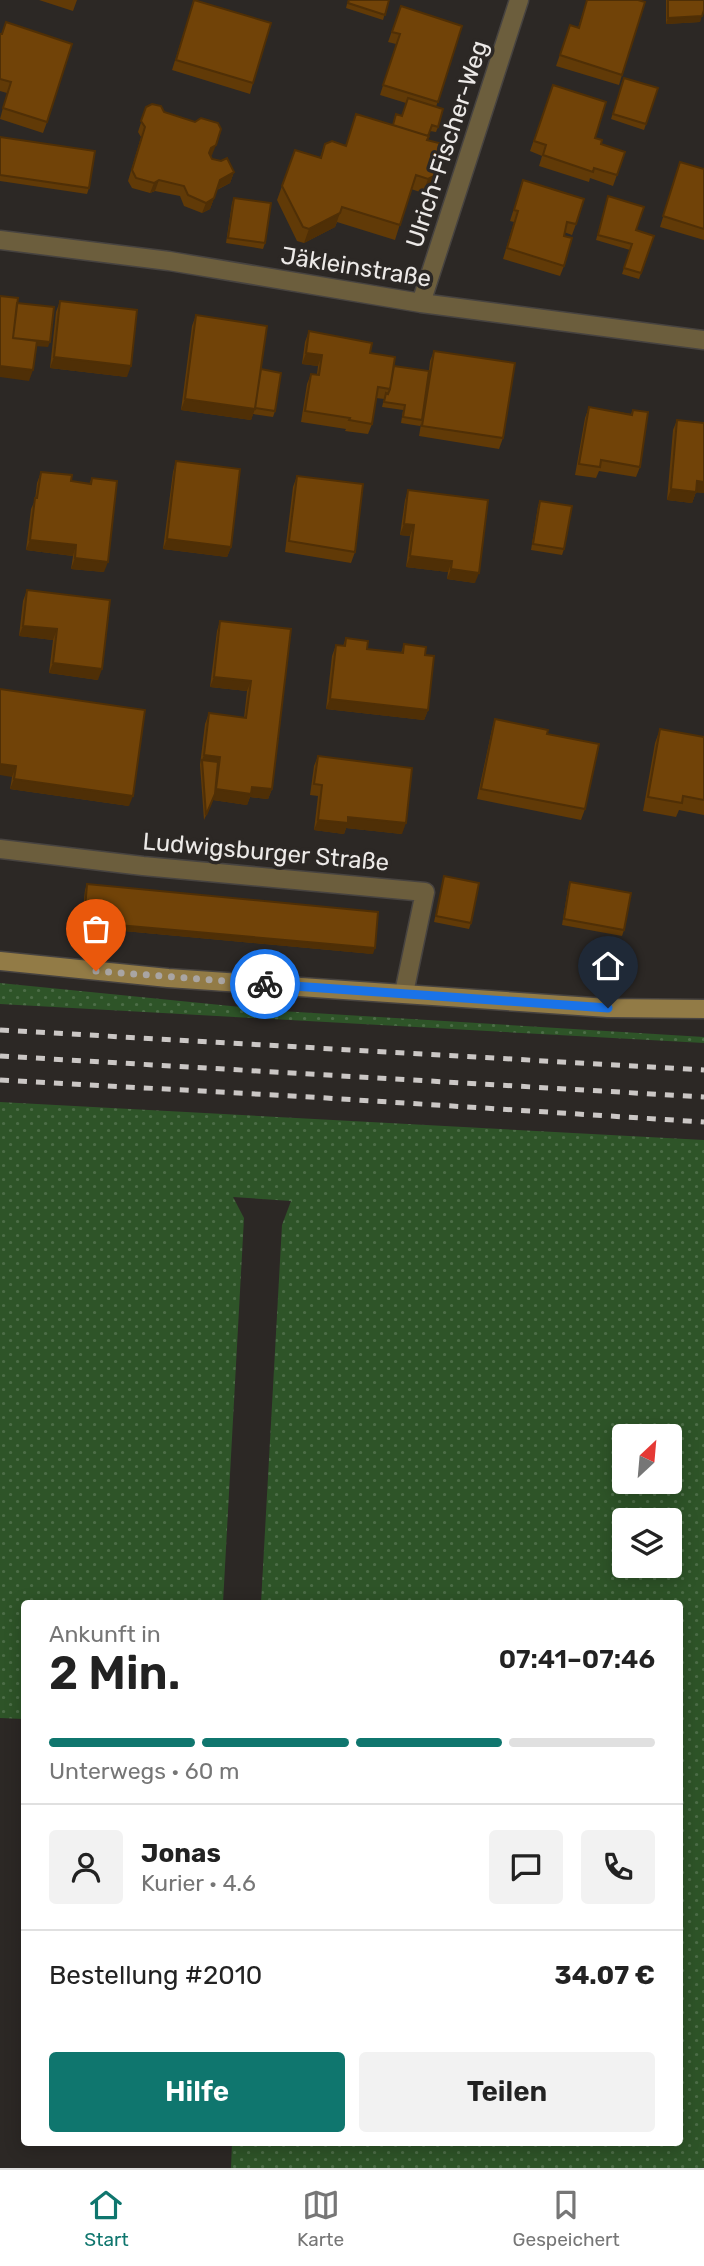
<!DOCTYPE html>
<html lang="de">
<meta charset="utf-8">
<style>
:root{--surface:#fff;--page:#f2f2f2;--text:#222;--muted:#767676;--line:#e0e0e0;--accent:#0f766e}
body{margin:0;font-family:Rubik,sans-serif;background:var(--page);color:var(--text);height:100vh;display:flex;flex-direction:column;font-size:26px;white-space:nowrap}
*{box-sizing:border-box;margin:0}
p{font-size:23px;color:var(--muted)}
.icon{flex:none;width:38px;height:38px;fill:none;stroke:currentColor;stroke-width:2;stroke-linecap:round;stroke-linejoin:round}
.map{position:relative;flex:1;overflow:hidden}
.sheet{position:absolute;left:21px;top:1600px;width:662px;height:546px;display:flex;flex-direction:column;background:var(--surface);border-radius:7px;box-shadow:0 4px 18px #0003}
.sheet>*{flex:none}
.needle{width:46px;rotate:26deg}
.buttons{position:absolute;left:612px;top:1424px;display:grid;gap:14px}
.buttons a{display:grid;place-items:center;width:70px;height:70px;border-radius:7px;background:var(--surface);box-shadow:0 4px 18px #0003;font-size:35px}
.pin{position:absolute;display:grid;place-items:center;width:60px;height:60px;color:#fff;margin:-72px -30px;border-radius:50% 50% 50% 0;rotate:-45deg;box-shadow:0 0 7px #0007}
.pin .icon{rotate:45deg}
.courier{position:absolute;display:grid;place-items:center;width:70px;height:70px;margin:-35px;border:5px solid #1a73e8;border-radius:50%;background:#fff;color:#222;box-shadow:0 2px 9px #0007}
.head em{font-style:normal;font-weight:600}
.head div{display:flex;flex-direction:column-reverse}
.head{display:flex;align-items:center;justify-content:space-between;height:119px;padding:0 28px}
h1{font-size:46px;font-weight:600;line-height:52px}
.bar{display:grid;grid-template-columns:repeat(4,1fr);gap:10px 7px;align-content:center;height:84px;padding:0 28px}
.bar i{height:9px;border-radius:5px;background:var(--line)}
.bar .current{background:var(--accent)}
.bar p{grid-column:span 4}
.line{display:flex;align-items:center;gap:18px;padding:0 28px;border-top:2px solid var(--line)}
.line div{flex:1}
.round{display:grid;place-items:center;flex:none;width:74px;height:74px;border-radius:7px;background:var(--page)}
.cta{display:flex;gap:14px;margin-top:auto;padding:14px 28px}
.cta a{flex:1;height:80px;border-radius:7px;background:var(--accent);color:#fff;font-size:28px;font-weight:600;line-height:80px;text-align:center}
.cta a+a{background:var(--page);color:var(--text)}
.tabs{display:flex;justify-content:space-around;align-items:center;height:98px;border-top:2px solid var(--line);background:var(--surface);font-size:19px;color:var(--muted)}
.tabs a{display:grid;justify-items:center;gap:4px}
.tabs .current{color:var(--accent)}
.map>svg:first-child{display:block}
.green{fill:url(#green-dots);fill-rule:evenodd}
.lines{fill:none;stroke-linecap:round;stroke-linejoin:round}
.lane-casing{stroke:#474340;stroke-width:21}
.street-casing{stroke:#474340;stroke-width:21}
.secondary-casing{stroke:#474340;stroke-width:21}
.lane{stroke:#6c5e3d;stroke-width:18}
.street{stroke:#6c5e3d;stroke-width:18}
.secondary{stroke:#927b46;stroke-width:18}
.rail{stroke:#cbc7c5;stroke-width:5;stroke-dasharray:9 9;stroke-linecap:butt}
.wall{fill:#613a07}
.shaded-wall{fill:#4f2f06}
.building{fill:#714308;stroke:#4f2f06;stroke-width:2}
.done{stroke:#a9a5a3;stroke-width:7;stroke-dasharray:0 12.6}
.route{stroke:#1a73e8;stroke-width:9}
.labels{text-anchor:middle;stroke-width:7;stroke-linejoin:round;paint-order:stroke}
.street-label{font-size:24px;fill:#ece9e7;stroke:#2c2825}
</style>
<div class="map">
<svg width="704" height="2168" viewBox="0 0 704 2168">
<defs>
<pattern id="green-dots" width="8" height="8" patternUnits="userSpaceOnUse" patternTransform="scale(1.75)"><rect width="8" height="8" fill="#2e5428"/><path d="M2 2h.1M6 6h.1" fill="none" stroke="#4c6d47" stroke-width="1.8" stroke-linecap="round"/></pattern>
</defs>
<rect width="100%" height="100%" fill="#2c2825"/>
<path class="green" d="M0,983L281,1011L704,1037V1043L0,1004Z
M0,1102L704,1140V2168H231L232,2142H679V1603H261L282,1225L291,1201L233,1197L244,1218L223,1603H24V1719L0,1718ZM625,1437H670V1482H625ZM625,1521H670V1566H625Z"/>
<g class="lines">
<g class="lane-casing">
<path id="lane" d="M0,849L143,866L425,892L404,993"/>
</g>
<g class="street-casing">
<path id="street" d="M0,240L169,261L421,303L704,340
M421,303L519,0"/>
</g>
<g class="secondary-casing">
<path id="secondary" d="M0,961L168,978L608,1008L704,1009"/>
</g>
<use href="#lane" class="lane"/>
<use href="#street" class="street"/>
<use href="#secondary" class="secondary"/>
<path class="rail" d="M0,1030L704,1070
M0,1056L704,1097
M0,1080L310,1097L704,1122"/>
</g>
<path class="wall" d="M39,0H77L73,11Z
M194,0L253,83L250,94L172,70Z
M348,0H389L383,20L346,8Z
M587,0H638L622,75L619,85L556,66L570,25L578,28Z
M666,0H704L700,22L666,24Z
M401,6L462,26L436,107L438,127L436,132L430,131L427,140L434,176L428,190L423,193L411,189L395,240L337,222L335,227L304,243L297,241L277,200L295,150L320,158L325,144L346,145L356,114L393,125L402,116L406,103L380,95L396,44L388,42Z
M0,34L47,122L43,133L0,119L7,93L0,91Z
M624,78L658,88L644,130L611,119Z
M553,85L595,138L601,144L625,152L613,186L590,178L589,182L539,166L542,156L530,151Z
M146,107L164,112L212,155L210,156L212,159L234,172L230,183L217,190L210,209L202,213L184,206L180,196L155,191L150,193L132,188L128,181L141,137L138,132Z
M0,137L89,188L87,194L0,181Z
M680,162L704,169V240L660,227Z
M523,180L576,224L572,235L564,232V266L560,276L503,259L514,222L510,221Z
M608,196L636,230L654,236L639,279L622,274L630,250L596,240Z
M234,198L265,243L263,249L226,243L232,203Z
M60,301L127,377L50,368L56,312Z
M196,315L261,369L275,411L273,417L253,414L251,420L181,410L192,326Z
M309,331L370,353L394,366L429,371L430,361L434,351L503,438L499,449L419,436L421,424L420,426L401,423L403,410L382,407L384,399L376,398L372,424L368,434L345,431L346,429L301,422L307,384L311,374H317L318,366L302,364L305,342Z
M589,407L631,414L633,410L640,467L636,477L599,471L596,478L575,475L585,418Z
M677,420L704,423V493L696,492L692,503L667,500L673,430Z
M176,461L231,547L227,557L163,549L173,472Z
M41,472L71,481L89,484L92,478L104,572L71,569L73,556L26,550L31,509L35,500L37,483Z
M297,476L355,552L351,563L285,552L293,487Z
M408,490L475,583L447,579L448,572L406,567L410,536L400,535L405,500Z
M540,501L564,549L562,555L531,550L538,506Z
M27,590L98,680L49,673L53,640L19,636L23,601Z
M220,621L291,629L272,789L268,799L250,797L247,805L213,800L204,820L200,765L205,724L209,713L244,718L247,691L210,687L217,631Z
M346,638L367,649L401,653L404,644L428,710L424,720L326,709L332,656L336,645L343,646Z
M0,689L129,806L10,789L12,777Z
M495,719L547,734L585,809L581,820L477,799L492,729Z
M660,729L704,737V815L679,810L676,817L643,811L655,743Z
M318,756L402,834L346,828L344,834L314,830L318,796L310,795L314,766Z
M444,876L471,923L469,929L434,922Z
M570,882L624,930L622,936L562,925L568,888Z
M87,884L373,954L81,927L85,890Z"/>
<path class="shaded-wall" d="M702,16L700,22L666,24L668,18Z
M216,145L212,155L207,158L211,148Z
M234,172L230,183L216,190L220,180Z
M434,176L428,190L423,193L428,179Z
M159,180L155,191L150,193L154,183Z
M214,198L210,209L202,213L206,203Z
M340,213L335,227L304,243L309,229Z
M34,340L50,342L48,347L35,346Z
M306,353L322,355L318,366L302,364Z
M54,357L131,366L127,377L50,368Z
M0,366L33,370L29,381L0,377Z
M185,399L255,409L251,420L181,410Z
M697,481L704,482V493L693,492Z
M671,489L696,492L692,503L667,500Z
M404,524L414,525L410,536L400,535Z
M167,539L231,547L227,557L163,549Z
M30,540L76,545L73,556L26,550Z
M410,556L452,561L448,572L406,567Z
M75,558L108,562L104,572L71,569Z
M451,569L479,573L475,583L447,579Z
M23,626L57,629L53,640L19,636Z
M53,663L102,669L98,680L49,673Z
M214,677L251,681L247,691L210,687Z
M330,699L428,710L424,720L326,709Z
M204,755L220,757L216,767L202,760Z
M0,764L16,766L12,777L0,775Z
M14,779L133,796L129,806L10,789Z
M252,787L272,789L268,799L250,797L247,805L213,800L204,820L216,789Z
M348,817L406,823L402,834L346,828L344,834L314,830L318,820Z
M84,922L375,948L373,954L81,927Z"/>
<path class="building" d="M194,0L271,23L253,83L176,60Z
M349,0H389L385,15L348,3Z
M587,0H638L645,2L622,75L560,55L570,25L579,28Z
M668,0H704V10L702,16L668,18Z
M401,6L462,26L438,102L383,85L400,34L392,32Z
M6,22L72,44L47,122L3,108L11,82L0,79V34H2Z
M624,78L658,88L646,124L613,114Z
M553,85L606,102L595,138L602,140L601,144L625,152L617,175L594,168L593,172L543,155L546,145L534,141Z
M408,98L443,109L438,127L432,125L428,136L393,125L396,114L402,116Z
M152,104L161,106L164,112L195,122L201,118L218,123L221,129L216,145L211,148L209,153L212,159L221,161L227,158L234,172L220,180L214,198L206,203L188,195L184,186L159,180L154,183L136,178L132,170L145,127L141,121L146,107Z
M356,114L429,136L427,140L439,143L442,149L434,176L428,179L416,175L400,225L342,207L340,213L309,229L303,227L282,186L295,150L321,158L325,144L332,141L346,146Z
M0,137L95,151L89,188L0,175Z
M680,162L704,169V229L663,216Z
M523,180L584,199L576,224L567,222L564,236L572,238L564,266L507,248L518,211L514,210Z
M608,196L644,207L636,230L654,236L641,273L624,268L632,244L598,235Z
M234,198L271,203L265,243L228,238Z
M0,296L18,298L13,338L37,341L33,370L0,366Z
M60,301L137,310L131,366L54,357Z
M17,303L54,307L50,342L13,338Z
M196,315L267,326L255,409L185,399Z
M309,331L372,343L370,353L395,357L390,389L378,387L372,424L349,420L350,418L305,411L311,374L319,375L322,355L306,353Z
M434,351L515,363L503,438L422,426Z
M394,366L429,371L422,420L403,417L405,405L384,402L386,393L388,394L390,389Z
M261,369L281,373L275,411L255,408Z
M589,407L632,415L633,410L648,412L640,467L601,460L600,467L579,464Z
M677,420L704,423V482L697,481L696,492L671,489Z
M176,461L240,469L231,547L167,539Z
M41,472L72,475L71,481L91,484L92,478L117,481L108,562L75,558L76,545L30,540L35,498H37Z
M297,476L363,484L355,552L289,541Z
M408,490L488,500L479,573L451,569L452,561L410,556L414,525L404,524Z
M540,501L572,506L564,549L533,544Z
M27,590L110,600L102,669L53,663L57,629L23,626Z
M220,621L291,629L272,789L252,787L251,794L216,789L220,757L204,755L209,713L246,718L251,681L214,677Z
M346,638L368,641L367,649L403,653L404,644L426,647L425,655L434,656L428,710L330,699L336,645L345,646Z
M0,689L145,710L133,796L14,779L16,766L0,764Z
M495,719L548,730L547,734L599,744L585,809L481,789Z
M660,729L704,737V800L683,796L682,803L648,797Z
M318,756L412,768L406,823L348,817V823L318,820L322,785L314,784Z
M202,760L218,762L215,794L206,815Z
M444,876L479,883L471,923L436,916Z
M570,882L631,893L624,930L564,919Z
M87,884L378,912L375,948L84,922Z"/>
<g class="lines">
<path class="done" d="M96,971L265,984"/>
<path class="route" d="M265,984L608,1008"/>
</g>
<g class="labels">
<g class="street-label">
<text transform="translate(447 144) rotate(-72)" y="8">Ulrich-Fischer-Weg</text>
<text transform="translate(356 267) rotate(9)" y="8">Jäkleinstraße</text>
<text transform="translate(266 852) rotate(5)" y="8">Ludwigsburger Straße</text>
</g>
</g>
</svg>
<div class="buttons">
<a><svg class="needle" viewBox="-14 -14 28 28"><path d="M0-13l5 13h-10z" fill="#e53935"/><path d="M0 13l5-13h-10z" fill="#767676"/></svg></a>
<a><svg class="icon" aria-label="layers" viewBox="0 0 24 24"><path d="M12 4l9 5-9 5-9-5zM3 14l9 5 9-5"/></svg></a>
</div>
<div class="pin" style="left:96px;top:971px;background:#ea580c"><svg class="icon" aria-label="bag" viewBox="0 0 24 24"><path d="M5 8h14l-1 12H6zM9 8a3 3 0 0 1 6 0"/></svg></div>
<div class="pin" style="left:608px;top:1008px;background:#1f2937"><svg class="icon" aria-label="home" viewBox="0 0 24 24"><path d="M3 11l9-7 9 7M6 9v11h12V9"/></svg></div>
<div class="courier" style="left:265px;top:984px"><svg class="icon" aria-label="bike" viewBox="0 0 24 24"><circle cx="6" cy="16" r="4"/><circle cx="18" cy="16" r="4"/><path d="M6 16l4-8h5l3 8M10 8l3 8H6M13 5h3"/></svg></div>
<section class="sheet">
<div class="head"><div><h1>2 Min.</h1><p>Ankunft in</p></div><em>07:41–07:46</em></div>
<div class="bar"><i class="current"></i><i class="current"></i><i class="current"></i><i></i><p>Unterwegs · 60 m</p></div>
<div class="line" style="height:126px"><a class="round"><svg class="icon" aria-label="person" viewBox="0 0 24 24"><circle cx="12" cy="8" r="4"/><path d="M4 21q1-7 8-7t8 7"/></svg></a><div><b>Jonas</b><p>Kurier · 4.6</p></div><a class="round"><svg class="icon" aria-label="chat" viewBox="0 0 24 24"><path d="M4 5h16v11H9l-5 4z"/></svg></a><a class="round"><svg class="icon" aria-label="phone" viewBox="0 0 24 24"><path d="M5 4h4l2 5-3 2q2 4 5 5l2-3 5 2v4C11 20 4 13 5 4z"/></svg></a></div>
<div class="line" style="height:91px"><div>Bestellung #2010</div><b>34.07 €</b></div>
<div class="cta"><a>Hilfe</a><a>Teilen</a></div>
</section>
</div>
<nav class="tabs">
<a class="current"><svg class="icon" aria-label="home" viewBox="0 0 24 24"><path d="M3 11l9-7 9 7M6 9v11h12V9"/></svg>Start</a>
<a><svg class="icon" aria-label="map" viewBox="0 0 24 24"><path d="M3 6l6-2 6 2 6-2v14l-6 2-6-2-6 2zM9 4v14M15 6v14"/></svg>Karte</a>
<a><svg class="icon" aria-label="saved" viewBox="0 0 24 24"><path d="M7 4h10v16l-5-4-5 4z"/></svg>Gespeichert</a>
</nav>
